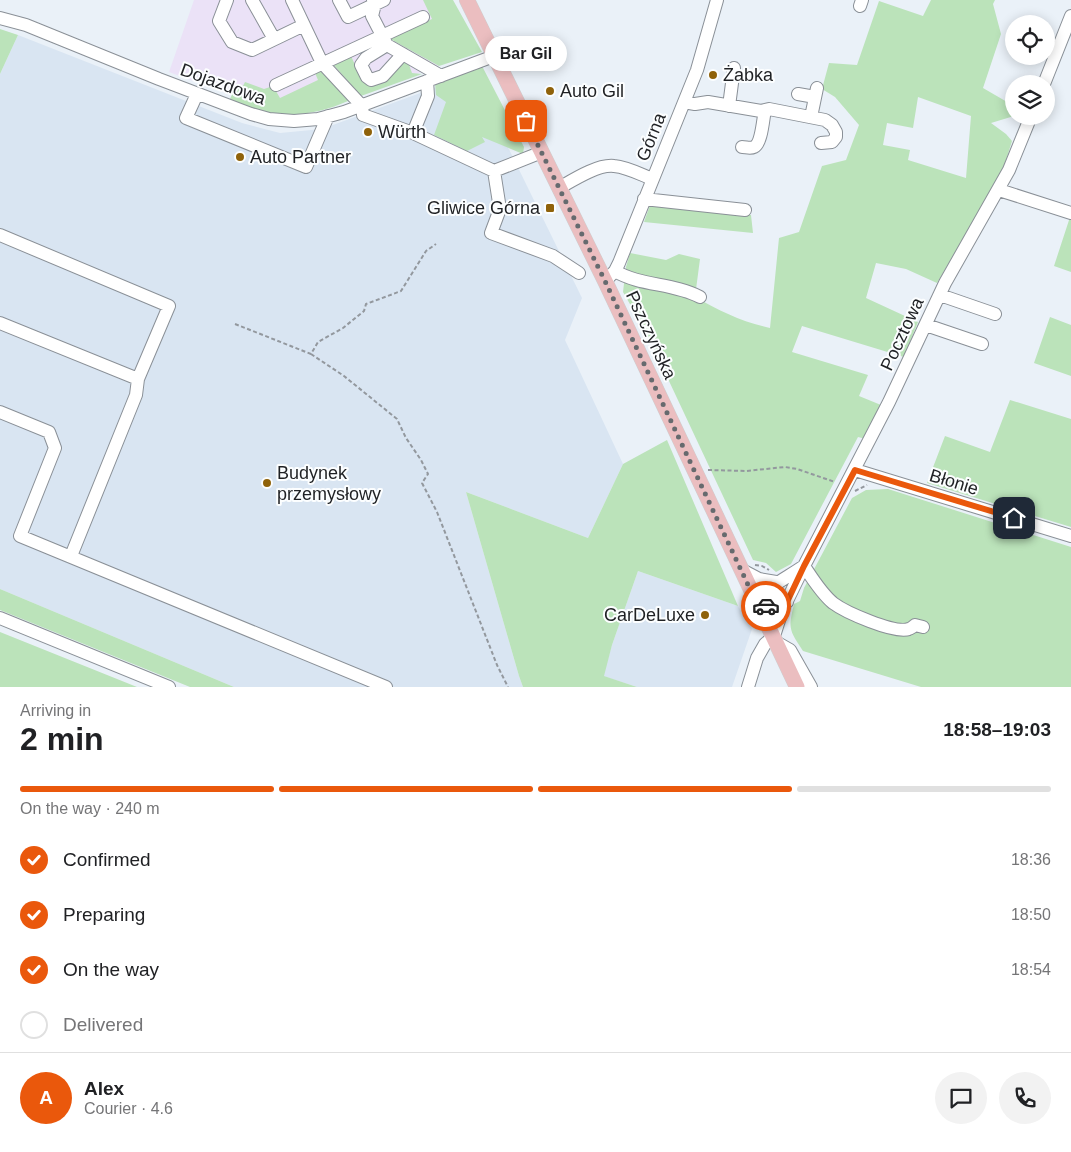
<!DOCTYPE html>
<meta charset="utf-8">
<style>
:root{--surface:#fff;--page:#f2f2f2;--text:#202124;--muted:#757577;--line:#e0e0e0;--accent:#ea580c}
body{margin:0;font-family:Arial,sans-serif;background:var(--page);color:var(--text);height:100vh;display:flex;flex-direction:column;font-size:19px;white-space:nowrap}
*{box-sizing:border-box;margin:0}
p{font-size:16px;color:var(--muted)}
.icon{flex:none;width:28px;height:28px;fill:none;stroke:currentColor;stroke-width:2;stroke-linecap:round;stroke-linejoin:round}
.map{position:relative;height:687px;overflow:hidden}
.drawer{display:flex;flex-direction:column;background:var(--surface);flex:1}
.drawer>*{flex:none}
.controls{position:absolute;left:1005px;top:15px;display:grid;gap:10px}
.controls a{display:grid;place-items:center;width:50px;height:50px;border-radius:50%;background:var(--surface);box-shadow:0 2px 12px #0003;font-size:25px}
.pin{position:absolute;display:grid;place-items:center;width:42px;height:42px;color:#fff;margin:-21px;border-radius:10px;box-shadow:0 2px 8px #0006}
.courier{position:absolute;display:grid;place-items:center;width:50px;height:50px;margin:-25px;border:4px solid #ea580c;border-radius:50%;background:#fff;color:#222;box-shadow:0 1px 6px #0007}
.bubble{position:absolute;height:35px;border-radius:18px;background:var(--surface);box-shadow:0 2px 12px #0003;font-size:16px;font-weight:800;line-height:35px;text-align:center}
.summary em{font-style:normal;font-weight:800}
.summary div{display:flex;flex-direction:column-reverse}
.summary{display:flex;align-items:center;justify-content:space-between;height:85px;padding:0 20px}
h1{font-size:32px;font-weight:800;line-height:38px}
.bar{display:grid;grid-template-columns:repeat(4,1fr);gap:8px 5px;align-content:center;height:60px;padding:0 20px}
.bar i{height:6px;border-radius:4px;background:var(--line)}
.bar .selected{background:var(--accent)}
.bar p{grid-column:span 4}
.line{display:flex;align-items:center;gap:12px;padding:0 20px;border-top:1px solid var(--line)}
.line div{flex:1}
.round{display:grid;place-items:center;flex:none;width:52px;height:52px;border-radius:26px;background:var(--page)}
ol{padding:0 20px;list-style:none}
li{display:flex;align-items:center;gap:15px;height:55px}
li p{margin-inline-start:auto}
li .icon{padding:5px;border-radius:50%;background:var(--accent);color:#fff;stroke-width:4}
li:last-child{color:var(--muted)}
li i{width:28px;height:28px;border:2px solid var(--line);border-radius:50%}
.map>svg:first-child{display:block}
.commercial{fill:#ebe2f7}
.built{fill:#d9e5f2}
.green{fill:#bbe3ba;fill-rule:evenodd}
.lines{fill:none;stroke-linecap:round;stroke-linejoin:round}
.minor-casing{stroke:#8a9097;stroke-width:14}
.major-casing{stroke:#cececf;stroke-width:16}
.path{stroke:#93989e;stroke-width:2;stroke-dasharray:4 2.5;stroke-linecap:butt}
.minor{stroke:#fff;stroke-width:12}
.major{stroke:#ebbec0;stroke-width:15}
.done{stroke:#666a6e;stroke-width:5;stroke-dasharray:0 9}
.route{stroke:#ea580c;stroke-width:6}
.poi-dot{fill:#8f620a;stroke:#fcfeff;stroke-width:2}
.labels{text-anchor:middle;stroke-width:4;stroke-linejoin:round;paint-order:stroke}
.poi-label{font-size:18px;fill:#1f2124;stroke:#fcfeff;text-anchor:start}
.street-label{font-size:18px;fill:#1f2124;stroke:#fcfeff}
</style>
<div class="map">
<svg width="1071" height="687" viewBox="0 0 1071 687">
<rect width="100%" height="100%" fill="#eaf1f8"/>
<path class="commercial" d="M194,0H436L463,56L339,104L261,106L169,72Z"/>
<path class="built" d="M18,35L242,123L280,133L322,129L472,74L582,298L565,340L623,464L588,538L466,492L519,676L523,687H234L0,589V74Z
M638,571L738,606L752,629L732,687H637L603,676L612,645Z"/>
<path class="green" d="M423,0H453L482,52L439,66L392,40L391,37L432,19Z
M931,0H995L993,4L1001,34L983,88L1014,106V116L991,123L1006,134L1012,141L1002,173L937,283L906,269L876,263L866,298L918,322L904,357L802,326L792,352L868,375L859,396L881,405L866,439L858,437L791,564L776,572L766,563L753,560L646,332L623,292L626,267L630,253L666,260L679,254L700,259L695,297C720,311 742,322 770,328L779,238L799,232L822,166L846,160L859,125L835,97L822,89L829,63L857,65L879,1L923,16ZM918,97L971,116L966,178L908,160L910,150L883,145L887,123L913,128Z
M0,29L18,35L0,74Z
M351,56L361,78L403,61L408,62L412,73L422,74L361,96L331,62Z
M482,66L524,147L523,154L482,137L485,142L467,151L434,135L446,102L436,95L435,83Z
M320,71L347,94L348,101C324,112 294,118 267,112C255,110 242,104 230,99L237,84L243,86L245,82L264,89L273,86L280,98L318,80L315,73Z
M650,205L751,215L753,233L644,222Z
M1071,214V272L1054,266Z
M1050,317L1071,325V376L1034,363Z
M1010,400L1071,419V527L927,483L945,436L990,452Z
M667,440L738,606L638,571L612,645L604,676L637,687H523L519,676L466,492L588,538L623,464Z
M888,489L1071,547V687H921L803,651C789,630 788,629 794,604L800,601L804,588L852,498L866,490Z
M0,589L234,687H190L0,610Z
M0,632L137,687H0Z"/>
<g class="lines">
<g class="minor-casing">
<path id="minor" d="M227,0L219,21L232,42L252,50L304,25
M252,0L274,39
M292,0L322,63L362,106L363,115L413,133L428,96L427,81
M339,0L348,17L384,0
M373,0L375,4L372,16L387,45L441,76
M860,6L862,0
M0,18L26,25L159,79L251,114L269,119L294,121L318,119L344,112L494,56
M387,45L366,58L361,65L367,77L371,80L383,76L403,54
M1044,84L1071,16
M276,85L423,17
M197,94L186,118L306,167L328,116
M798,94L815,97
M684,102L695,104L708,102L761,111L769,109L825,120L832,125L836,132V137L832,142L821,143
M729,106L734,68
M811,117L817,88
M413,133L494,171L542,152
M742,147C746,147 750,149 754,147C762,143 763,118 765,110
M494,171L500,209L491,233L553,256L579,273
M559,188C573,180 598,164 614,166C627,167 640,174 652,179
M999,190L1071,213
M644,199L745,210
M0,235L169,306L138,379
M615,271C640,286 673,283 700,297
M605,281L615,271L619,263L697,70L717,0
M940,295L995,314
M0,323L138,379L136,395L71,556
M926,325L982,344
M0,412L49,432L55,448L20,536L386,687
M855,470L1071,536
M804,566C812,578 821,593 833,603C845,612 894,634 909,629C910,629 914,626 915,625L923,627
M742,570L759,579L776,582
M787,602L775,606H758C771,582 783,581 804,566
M0,618L169,687
M776,642L790,650L811,687
M748,687L757,658L765,644L774,636L782,611L804,566L889,402L945,283L1009,170L1031,116"/>
</g>
<g class="major-casing">
<path id="major" d="M467,0L605,281L797,687"/>
</g>
<path class="path" d="M235,324L311,354L318,342L343,328L364,311L366,304L401,291L426,251L436,244
M311,354L344,376L397,419L406,438L421,460L428,474L422,483L437,512L497,665L508,687
M708,470L746,471L785,467L797,469L835,482
M855,491L867,485
M755,565L762,566L769,570"/>
<use href="#minor" class="minor"/>
<use href="#major" class="major"/>
</g>
<g class="lines">
<path class="done" d="M526,121L605,281L758,606H766"/>
<path class="route" d="M766,606H775L787,602L804,566L855,470L1014,518"/>
</g>
<g class="poi-dot">
<circle cx="713" cy="75" r="5"/>
<circle cx="550" cy="91" r="5"/>
<circle cx="368" cy="132" r="5"/>
<circle cx="240" cy="157" r="5"/>
<rect x="545" y="203" width="10" height="10" rx="2.5"/>
<circle cx="267" cy="483" r="5"/>
<circle cx="705" cy="615" r="5"/>
</g>
<g class="labels">
<g class="poi-label">
<text x="723" y="81">Żabka</text>
<text x="560" y="97">Auto Gil</text>
<text x="378" y="138">Würth</text>
<text x="250" y="163">Auto Partner</text>
<text x="540" y="214" text-anchor="end">Gliwice Górna</text>
<text x="277" y="479">Budynek<tspan x="277" dy="21">przemysłowy</tspan></text>
<text x="695" y="621" text-anchor="end">CarDeLuxe</text>
</g>
<g class="street-label">
<text transform="translate(223 84) rotate(20)" y="6">Dojazdowa</text>
<text transform="translate(651 137) rotate(-68)" y="6">Górna</text>
<text transform="translate(902 334) rotate(-65)" y="6">Pocztowa</text>
<text transform="translate(651 335) rotate(65)" y="6">Pszczyńska</text>
<text transform="translate(954 482) rotate(17)" y="6">Błonie</text>
</g>
</g>
</svg>
<div class="controls">
<a><svg class="icon" aria-label="locate" viewBox="0 0 24 24"><circle cx="12" cy="12" r="6"/><path d="M12 2v4M12 18v4M2 12h4M18 12h4"/></svg></a>
<a><svg class="icon" aria-label="layers" viewBox="0 0 24 24"><path d="M12 4l9 5-9 5-9-5zM3 14l9 5 9-5"/></svg></a>
</div>
<div class="pin" style="left:526px;top:121px;background:#ea580c"><svg class="icon" aria-label="bag" viewBox="0 0 24 24"><path d="M5 8h14l-1 12H6zM9 8a3 3 0 0 1 6 0"/></svg></div>
<div class="pin" style="left:1014px;top:518px;background:#1f2937"><svg class="icon" aria-label="home" viewBox="0 0 24 24"><path d="M3 11l9-7 9 7M6 9v11h12V9"/></svg></div>
<div class="courier" style="left:766px;top:606px"><svg class="icon" aria-label="car" viewBox="0 0 24 24"><path d="M5 17H2v-5l4-1 3-4h7l3 4 3 1v5h-3M9 17h6M6 11h13"/><circle cx="7" cy="17" r="2"/><circle cx="17" cy="17" r="2"/></svg></div>
<div class="bubble" style="left:485px;top:36px;width:82px">Bar Gil</div>
</div>
<section class="drawer">
<div class="summary"><div><h1>2 min</h1><p>Arriving in</p></div><em>18:58–19:03</em></div>
<div class="bar"><i class="selected"></i><i class="selected"></i><i class="selected"></i><i></i><p>On the way · 240 m</p></div>
<ol>
<li><svg class="icon" aria-label="check" viewBox="0 0 24 24"><path d="M5 12l5 5 9-10"/></svg>Confirmed<p>18:36</p></li>
<li><svg class="icon" aria-label="check" viewBox="0 0 24 24"><path d="M5 12l5 5 9-10"/></svg>Preparing<p>18:50</p></li>
<li><svg class="icon" aria-label="check" viewBox="0 0 24 24"><path d="M5 12l5 5 9-10"/></svg>On the way<p>18:54</p></li>
<li><i></i>Delivered</li>
</ol>
<div class="line" style="height:90px"><b class="round" style="background:var(--accent);color:#fff">A</b><div><b>Alex</b><p>Courier · 4.6</p></div><a class="round"><svg class="icon" aria-label="chat" viewBox="0 0 24 24"><path d="M4 5h16v11H9l-5 4z"/></svg></a><a class="round"><svg class="icon" aria-label="phone" viewBox="0 0 24 24"><path d="M5 4h4l2 5-3 2q2 4 5 5l2-3 5 2v4C11 20 4 13 5 4z"/></svg></a></div>
</section>
